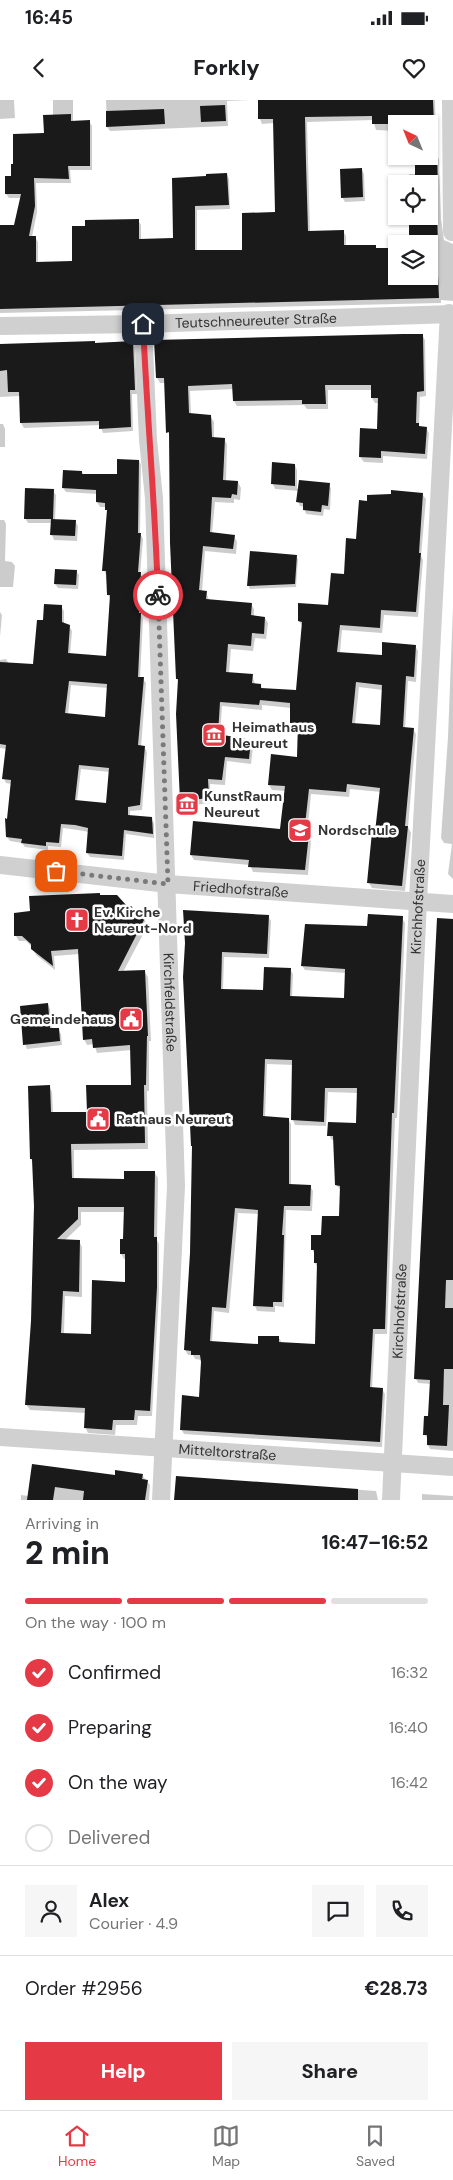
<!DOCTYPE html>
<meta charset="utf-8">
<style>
:root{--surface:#fff;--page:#f6f6f6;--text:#202124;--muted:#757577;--line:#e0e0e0;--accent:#e63946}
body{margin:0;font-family:"DM Sans",sans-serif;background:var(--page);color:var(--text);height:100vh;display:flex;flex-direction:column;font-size:19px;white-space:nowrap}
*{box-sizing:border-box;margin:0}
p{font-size:16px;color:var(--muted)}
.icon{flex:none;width:28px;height:28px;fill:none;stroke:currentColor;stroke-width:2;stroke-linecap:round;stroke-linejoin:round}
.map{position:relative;height:1400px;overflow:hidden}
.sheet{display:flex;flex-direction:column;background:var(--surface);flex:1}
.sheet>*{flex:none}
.needle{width:32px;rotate:317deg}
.buttons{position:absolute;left:388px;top:15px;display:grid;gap:10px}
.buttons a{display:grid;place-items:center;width:50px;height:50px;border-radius:0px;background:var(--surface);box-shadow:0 1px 4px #0004;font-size:25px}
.pin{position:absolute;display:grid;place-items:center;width:42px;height:42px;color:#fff;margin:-21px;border-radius:10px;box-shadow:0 2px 8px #0006}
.courier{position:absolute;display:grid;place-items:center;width:50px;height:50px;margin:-25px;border:4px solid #e63946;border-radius:50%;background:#fff;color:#222;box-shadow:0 1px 6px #0007}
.headline em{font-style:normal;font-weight:800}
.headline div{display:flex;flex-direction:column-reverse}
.headline{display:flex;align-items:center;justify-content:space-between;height:85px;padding:0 25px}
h1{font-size:32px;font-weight:800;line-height:38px}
.bar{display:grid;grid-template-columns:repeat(4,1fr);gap:8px 5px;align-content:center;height:60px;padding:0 25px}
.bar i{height:6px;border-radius:4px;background:var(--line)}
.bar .selected{background:var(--accent)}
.bar p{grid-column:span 4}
.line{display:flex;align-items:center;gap:12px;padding:0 25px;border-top:1px solid var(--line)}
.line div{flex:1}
.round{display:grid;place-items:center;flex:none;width:52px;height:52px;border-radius:0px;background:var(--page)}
ol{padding:0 25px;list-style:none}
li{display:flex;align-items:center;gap:15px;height:55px}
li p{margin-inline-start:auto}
li .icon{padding:5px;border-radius:50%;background:var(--accent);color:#fff;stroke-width:4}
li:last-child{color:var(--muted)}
li i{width:28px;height:28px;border:2px solid var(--line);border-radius:50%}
.button{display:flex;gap:10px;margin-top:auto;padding:10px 25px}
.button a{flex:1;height:58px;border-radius:0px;background:var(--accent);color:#fff;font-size:20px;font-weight:800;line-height:58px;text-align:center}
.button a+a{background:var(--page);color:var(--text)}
.status{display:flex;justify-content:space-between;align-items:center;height:35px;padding:0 25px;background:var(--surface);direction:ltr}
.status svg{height:14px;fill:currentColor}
header{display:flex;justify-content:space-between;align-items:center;height:65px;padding:0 25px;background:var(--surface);font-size:22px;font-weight:800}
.dock{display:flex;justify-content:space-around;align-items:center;height:70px;border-top:1px solid var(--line);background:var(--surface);font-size:14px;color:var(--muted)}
.dock a{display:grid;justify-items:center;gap:2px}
.dock .selected{color:var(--accent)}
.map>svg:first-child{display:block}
.shadow{fill:#0003;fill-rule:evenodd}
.building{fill:#1a1a1a;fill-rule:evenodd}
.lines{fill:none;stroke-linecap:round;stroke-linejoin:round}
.minor{stroke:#d0d0d0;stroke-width:18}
.done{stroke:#7a7a7a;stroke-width:5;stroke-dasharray:0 9}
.route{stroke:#e63946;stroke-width:6}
.labels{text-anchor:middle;stroke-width:5;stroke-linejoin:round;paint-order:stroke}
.street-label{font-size:14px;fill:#333;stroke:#fff}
.poi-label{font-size:14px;font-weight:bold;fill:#333;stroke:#fff;text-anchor:start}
</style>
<div class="status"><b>16:45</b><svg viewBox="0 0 49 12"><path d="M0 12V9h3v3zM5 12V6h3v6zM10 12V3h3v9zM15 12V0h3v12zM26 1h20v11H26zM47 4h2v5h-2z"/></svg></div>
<header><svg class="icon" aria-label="back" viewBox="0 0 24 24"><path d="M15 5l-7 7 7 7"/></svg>Forkly<svg class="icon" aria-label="heart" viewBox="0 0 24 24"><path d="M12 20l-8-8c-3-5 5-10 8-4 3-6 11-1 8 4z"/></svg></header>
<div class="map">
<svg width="453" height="1400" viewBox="0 0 453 1400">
<rect width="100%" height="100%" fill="#fff"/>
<path class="shadow" d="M0,0H14L15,18L0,19Z
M53,0H73V22L89,21L92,26V70H70L71,83H36L37,112L32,137H35L38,142V163L74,162L138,120L141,125V140L174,139L173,79L227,74L229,79L230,109L197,110V151H244L277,113L274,23L262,24L260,19L259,0H435L436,54L439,59L441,119L444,140L453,144V201L441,200V203L0,213V126H15L21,98H9L6,94L12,77L45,35L53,15ZM373,20L376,30L396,31V24H429V56L416,74H409V78H396V105V84H429V116H410V144H429V176H396V149L377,150L375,146H346V136L343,131L310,132L307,22Z
M106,0H250L227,1L228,26L110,31L107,27Z
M362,70L364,74L365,101L345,102L342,97Z
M422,235L425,240L426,296L420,297L419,326L420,328H426L429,333L427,359L383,356V363L364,362L360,357L379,331V303H375L372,298V290H328V309H307L304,305L237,306L234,301V289L190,291L191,314L210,316L214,322V338L224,339L227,344L226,381L238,382L241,388L240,400L234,399V403L215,402L212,434L234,436L237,442L236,454L205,451L202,492H206L209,500L251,504L254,509V517L265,518L268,523L266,539L255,538L253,551L231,549L229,573L252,575L255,584L260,585L263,589L297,591L303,527L299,521L329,506L345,475L368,402L422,394L426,399L421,456L423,460L418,517L384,515L382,533L342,530L340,553L383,556L415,546L418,551L416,582L408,581L405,629H413L416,634L408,727L411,733L405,791L372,788L369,783L381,692L350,689L349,697L311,694L307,735L311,741L308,775L253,772L250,765L194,760L191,755L281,731L285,691L272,690L269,685L298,658L299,628H294L291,622V608L262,605V610L222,606L220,636L250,641L253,647L251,664L227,661L225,685L210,684L211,703L184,706L181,701L177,614L179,583L177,579L171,338L168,332L165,283H160L157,278L156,241ZM359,587L383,590L381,627L355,624Z
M132,242L135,247L137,294H132L133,331L103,333L100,325L24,328L21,323L20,296L0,297V245Z
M0,324H3L5,329V347H0Z
M139,360L141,365L140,433L143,439L140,474L143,478L141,515L143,519L140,578L143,579L146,583L141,647H144L147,652L142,710L130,711V717L151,719L154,723V738L126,734L124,760L90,757L87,753L89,732L78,730L63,728L61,747L48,746V750L25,747L22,743L10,741L7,737L12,684L6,683L4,679L7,649L0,648V560L6,559L9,564L35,566L45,521L61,506L64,511V524L69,526L72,531L70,555L107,557L111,500L108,495L106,475L104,470L108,413L106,407H100L97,402V394L66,392L63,388L82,372L84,375L118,376ZM71,585L108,588L106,618L68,615ZM81,669L110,672L107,704L77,701Z
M295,365L297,370V389L329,384L331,389L330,410L324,409L323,416L306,414L304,407L300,406L298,402L299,391L275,389L273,384Z
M53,391L56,395L55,421H75L78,426L77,441L54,440L52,435V423H28L25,418Z
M0,420H4L6,424L5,461L12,462L15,466L13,487H0Z
M296,456L298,459L296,487L250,489L248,485Z
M76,471L79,475L78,489L58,488L55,484Z
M453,507V779L448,774L452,744L444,743L441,738L448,637Z
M0,512L2,515L0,537Z
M100,796L126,807L144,819L148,825L123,872L144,871L148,877L151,941H149V991H147L148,1049L74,1050V1080H125L155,1073L158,1078L157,1140L159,1144V1193L152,1316H138L137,1325H116L115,1335L88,1333L85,1327L86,1313L30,1310L26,1304L33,1221L35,1106L33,1063L31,1059L29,987L49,986L52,992L53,1013H88L132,986V950L97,953L94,944L87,945L84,939L80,854L54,856L55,870L36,855L32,847L26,841H19L16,836L31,812ZM81,1112H125L124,1140L121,1154L124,1159H127L126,1183L92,1235L64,1234L65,1196L82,1197V1147L79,1141H64L81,1125Z
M268,816L271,821L269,858L224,857L223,890L264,892L290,869L293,874L292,897L345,900L346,873L305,870L302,866L368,827L402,818L405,823L397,1018H395L387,1234H375L372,1289H382L385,1294L382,1347L184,1334L181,1329L200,1298L202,1260L195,1259L193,1255H188L185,1250L192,1153L193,1048L185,877ZM267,964L294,965L293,1020L295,1025L326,1026L328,992L358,993L357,1024L329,1035L332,1040H334L336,1085L341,1090L340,1117L312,1149L315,1155V1163L318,1168L316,1245L282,1243L279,1238L259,1245L212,1242L214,1211L229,1213L238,1113L259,1114L255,1206L257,1211L275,1212V1206L284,1207L286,1110L312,1111L313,1091L310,1086L291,1085V1024L288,1019L265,1018Z
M453,821V1351L430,1349L428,1345V1339L424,1334L429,1318L431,1284L418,1283L416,1279Z
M48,904L50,909L52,929H58L61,934L62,945L27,949L25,944Z
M33,1365L116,1376L142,1375L150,1385L149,1400H21V1395L29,1396Z
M177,1377L376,1391L378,1400H175Z
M422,1394L453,1396V1400H422Z"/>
<path class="building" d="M258,0H433L434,24H372V16L305,17L306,63L308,131L344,130V145H376V148H396V176H438L439,198L0,209V125H14L21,94H5V76H11V64H13V34L44,33L43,15L71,14V21L90,20V66H68L69,79L34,78L35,106L29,136H36V162L72,161V126H85V120L139,119V139L173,138L172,78L206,76V74L227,73L229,105L195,106V150H242V113L275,112L273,19H258Z
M225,5L226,21L201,22L200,6Z
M164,9L165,24L106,27V11Z
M415,56H437L438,84H415Z
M362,68L363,97L341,98L340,69Z
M409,116H437L438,141L409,142Z
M403,234H423L424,291L417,292L416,323H419V326L427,327L425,354L381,351V358L359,357L360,328L377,329L378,298H371V285H325L326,304H302V300L233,301L232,284L188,286L189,313L211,315L212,337L225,338L223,380L238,381L237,395L232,394L231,398L212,397L210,432L235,435L233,449L203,446L199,490L207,491L206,499L252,503L251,515L265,517L264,534L252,533L251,546L228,544L226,572L253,574L252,583L261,584V588L296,590L302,522L298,521V503L328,505L331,473L344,474L346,438L356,439L359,400L367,401V395L391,394V390L423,393L419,453H421L416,512L381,510L380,528L340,525L337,552L382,555V542L416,545L414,577L406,576L403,627L414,628L405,726H408L402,786L367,783L372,732H375L380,688L347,684L346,692L309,689L304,734H309L305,770L248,767L249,760L190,755L193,721L280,729L285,686L268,685L271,654L297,657L298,623H290V603L260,600L259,605L220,602L218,634L251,640L249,659L225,657L222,680L208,679L209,698L180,701L176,614L178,579H176L170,443L169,332L166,333L164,278H156L154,240ZM356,582L382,585L380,625L352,623Z
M95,241V243L133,241L135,290H130L131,327L99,329V321L20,323L19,292H8L7,270L0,271V244Z
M117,359L139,360L138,433H141L138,472H141L139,513H141L138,577H144L138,645L145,646L140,705L128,707V715L152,717L153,734L124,730L122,756L86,753L88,728L75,725L61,724L59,743L46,742V746L21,743L22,739L6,737L5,718L7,719L11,680L2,679L6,645L0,644V562L33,564L37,520H43L44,504L62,505V522L70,525L68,553L106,556L110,495H107L106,471H102L107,410H105V403L96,402V390L62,388L63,370L82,371V374H117ZM69,581L107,584L105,617L65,613ZM79,665L109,668L106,703L75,700Z
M272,362L295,364V386L271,384Z
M299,380L330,383L328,406L322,405L321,412L303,410V403L296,402Z
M25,388L54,389L53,419H24Z
M51,419L76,420L75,436L50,435Z
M250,451L297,455L295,484L247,486Z
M55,469L77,470L76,485L54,484Z
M100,793V795H117L127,806H131L145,818L118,871L145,870L148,936H147L146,985H144L145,1043L71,1044L72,1078L124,1079V1071H155L154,1137H157V1187L150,1311L135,1310L134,1320H113L112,1330L84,1328L85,1308L25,1305L31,1221L34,1106L32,1059H30L28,986L50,985L51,1012H87L86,985H131L130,945L93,948L92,939L83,940L78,849L51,851L53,866L31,849V844L22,836H14V813L30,811L29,796ZM78,1107H124L123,1139H120V1154H125V1182L92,1180L91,1234L61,1233L63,1191L79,1192L80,1140L57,1139L78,1119Z
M183,810L269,815L267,854L222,852L221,889L263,890L264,867L291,868L290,896L344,898L345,869L301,866L305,824L367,826L368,814L403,816L394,1013H392L385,1229H373L370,1287L383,1288L380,1342L180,1330L182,1295L199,1297L201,1262L200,1255H191V1251L184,1250L190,1153L192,1046H191L183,877L185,843ZM265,959L292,960L291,1020L324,1022L325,988H357L356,1023L328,1022L327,1036H333L335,1085L340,1086L339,1116H322L321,1135H311V1150H314V1163H317L315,1244L279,1242V1236H258V1244L210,1241L212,1207L226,1208L235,1108L258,1110L253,1206L273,1207V1202H282L284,1135H282L284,1106H310L311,1085L289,1084V1018L263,1016Z
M437,818L453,819V1180H446L445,1208H453V1269H444L443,1305H449L447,1346L427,1345V1335H423L424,1316H428L430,1280L414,1279Z
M48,903L50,928H59L60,941L23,945L20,906Z
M32,1364L115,1375V1370L143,1374L142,1379L148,1380L145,1400H83L84,1391L55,1387L53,1400H27Z
M176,1376L358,1389V1400H174Z"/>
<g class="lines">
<g class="minor">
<path d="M451,0L452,132"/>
<path id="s1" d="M143,224L148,340L154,398L176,1086L161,1400"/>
<path id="s2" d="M0,226L143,224L453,214"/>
<path id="s3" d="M0,765L168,784L453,804"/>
<path id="s4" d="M0,1337L453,1367"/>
<path id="s5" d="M391,1400L418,800L449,213"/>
</g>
</g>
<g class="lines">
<path class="done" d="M56,771L168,784L158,495"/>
<path class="route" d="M143,224C147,314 155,404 158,495"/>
</g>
<defs>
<g id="museum-square" transform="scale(1.25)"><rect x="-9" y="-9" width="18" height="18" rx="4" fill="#e63946" stroke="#fff"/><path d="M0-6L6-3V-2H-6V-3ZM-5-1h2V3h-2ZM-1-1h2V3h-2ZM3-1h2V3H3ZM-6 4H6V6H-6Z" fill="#fff"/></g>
<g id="school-square" transform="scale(1.25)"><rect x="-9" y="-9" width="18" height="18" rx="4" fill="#e63946" stroke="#fff"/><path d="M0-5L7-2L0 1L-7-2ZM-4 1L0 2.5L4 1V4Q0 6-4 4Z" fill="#fff"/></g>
<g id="church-square" transform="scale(1.25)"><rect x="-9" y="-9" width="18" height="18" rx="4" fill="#e63946" stroke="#fff"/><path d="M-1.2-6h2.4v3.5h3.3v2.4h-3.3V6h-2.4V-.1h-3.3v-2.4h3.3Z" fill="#fff"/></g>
<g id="civic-square" transform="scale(1.25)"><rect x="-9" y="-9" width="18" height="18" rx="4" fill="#e63946" stroke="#fff"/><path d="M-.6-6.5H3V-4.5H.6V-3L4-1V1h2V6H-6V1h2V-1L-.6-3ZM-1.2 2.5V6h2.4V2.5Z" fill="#fff"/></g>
</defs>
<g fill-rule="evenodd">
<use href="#museum-square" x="214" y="635"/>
<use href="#museum-square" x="187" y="704"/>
<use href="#school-square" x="300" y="730"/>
<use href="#church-square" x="77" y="820"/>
<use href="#civic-square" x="131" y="919"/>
<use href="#civic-square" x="98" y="1019"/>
</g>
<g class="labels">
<g class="street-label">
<text dy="5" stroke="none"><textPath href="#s2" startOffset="256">Teutschneureuter Straße</textPath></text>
<text dy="5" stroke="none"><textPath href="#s3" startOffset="242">Friedhofstraße</textPath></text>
<text dy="5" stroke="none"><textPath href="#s5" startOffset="594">Kirchhofstraße</textPath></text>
<text dy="5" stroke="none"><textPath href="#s1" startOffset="679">Kirchfeldstraße</textPath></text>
<text dy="5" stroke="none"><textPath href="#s5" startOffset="189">Kirchhofstraße</textPath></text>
<text dy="5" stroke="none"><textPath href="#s4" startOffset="228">Mitteltorstraße</textPath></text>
</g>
<g class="poi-label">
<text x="232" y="632">Heimathaus<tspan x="232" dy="16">Neureut</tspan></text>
<text x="204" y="701">KunstRaum<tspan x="204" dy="16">Neureut</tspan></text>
<text x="318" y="735">Nordschule</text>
<text x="94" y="817">Ev. Kirche<tspan x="94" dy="16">Neureut-Nord</tspan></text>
<text x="114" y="924" text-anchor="end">Gemeindehaus</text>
<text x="116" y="1024">Rathaus Neureut</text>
</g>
</g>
</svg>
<div class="buttons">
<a><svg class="needle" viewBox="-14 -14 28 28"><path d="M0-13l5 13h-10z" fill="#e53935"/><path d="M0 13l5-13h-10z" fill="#757577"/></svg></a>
<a><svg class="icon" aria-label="locate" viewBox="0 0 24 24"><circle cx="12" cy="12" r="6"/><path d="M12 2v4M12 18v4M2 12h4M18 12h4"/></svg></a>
<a><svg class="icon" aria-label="layers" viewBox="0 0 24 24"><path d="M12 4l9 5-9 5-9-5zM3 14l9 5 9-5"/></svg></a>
</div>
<div class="pin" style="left:56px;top:771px;background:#ea580c"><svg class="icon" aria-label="bag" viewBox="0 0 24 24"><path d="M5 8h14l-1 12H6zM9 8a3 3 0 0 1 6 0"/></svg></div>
<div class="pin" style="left:143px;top:224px;background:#1f2937"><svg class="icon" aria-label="home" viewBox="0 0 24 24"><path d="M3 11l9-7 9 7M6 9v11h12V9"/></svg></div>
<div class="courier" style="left:158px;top:495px"><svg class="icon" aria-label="bike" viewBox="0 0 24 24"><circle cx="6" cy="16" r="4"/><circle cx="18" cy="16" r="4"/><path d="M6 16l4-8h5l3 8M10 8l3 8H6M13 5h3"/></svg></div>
</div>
<section class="sheet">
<div class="headline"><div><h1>2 min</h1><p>Arriving in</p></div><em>16:47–16:52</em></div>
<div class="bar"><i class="selected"></i><i class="selected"></i><i class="selected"></i><i></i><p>On the way · 100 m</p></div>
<ol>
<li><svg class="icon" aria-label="check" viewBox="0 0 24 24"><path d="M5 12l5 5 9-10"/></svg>Confirmed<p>16:32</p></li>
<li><svg class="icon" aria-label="check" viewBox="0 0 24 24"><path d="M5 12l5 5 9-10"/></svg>Preparing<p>16:40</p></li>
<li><svg class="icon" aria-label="check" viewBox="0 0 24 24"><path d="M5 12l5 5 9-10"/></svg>On the way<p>16:42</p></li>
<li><i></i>Delivered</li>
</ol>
<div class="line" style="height:90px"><a class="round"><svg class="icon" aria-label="person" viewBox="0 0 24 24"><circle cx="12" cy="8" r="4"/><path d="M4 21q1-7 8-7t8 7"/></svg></a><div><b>Alex</b><p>Courier · 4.9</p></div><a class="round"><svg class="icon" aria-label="chat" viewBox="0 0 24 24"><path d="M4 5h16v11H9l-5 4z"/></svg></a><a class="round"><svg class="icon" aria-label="phone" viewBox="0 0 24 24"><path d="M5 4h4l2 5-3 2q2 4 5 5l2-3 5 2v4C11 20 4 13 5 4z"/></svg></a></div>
<div class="line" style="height:65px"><div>Order #2956</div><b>€28.73</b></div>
<div class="button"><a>Help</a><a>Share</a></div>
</section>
<nav class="dock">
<a class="selected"><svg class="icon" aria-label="home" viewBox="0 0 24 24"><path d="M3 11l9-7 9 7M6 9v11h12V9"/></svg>Home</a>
<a><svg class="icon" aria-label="map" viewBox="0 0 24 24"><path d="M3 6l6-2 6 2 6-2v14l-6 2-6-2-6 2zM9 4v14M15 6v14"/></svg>Map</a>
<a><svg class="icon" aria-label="saved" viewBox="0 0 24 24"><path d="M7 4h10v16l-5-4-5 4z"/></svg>Saved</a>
</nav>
